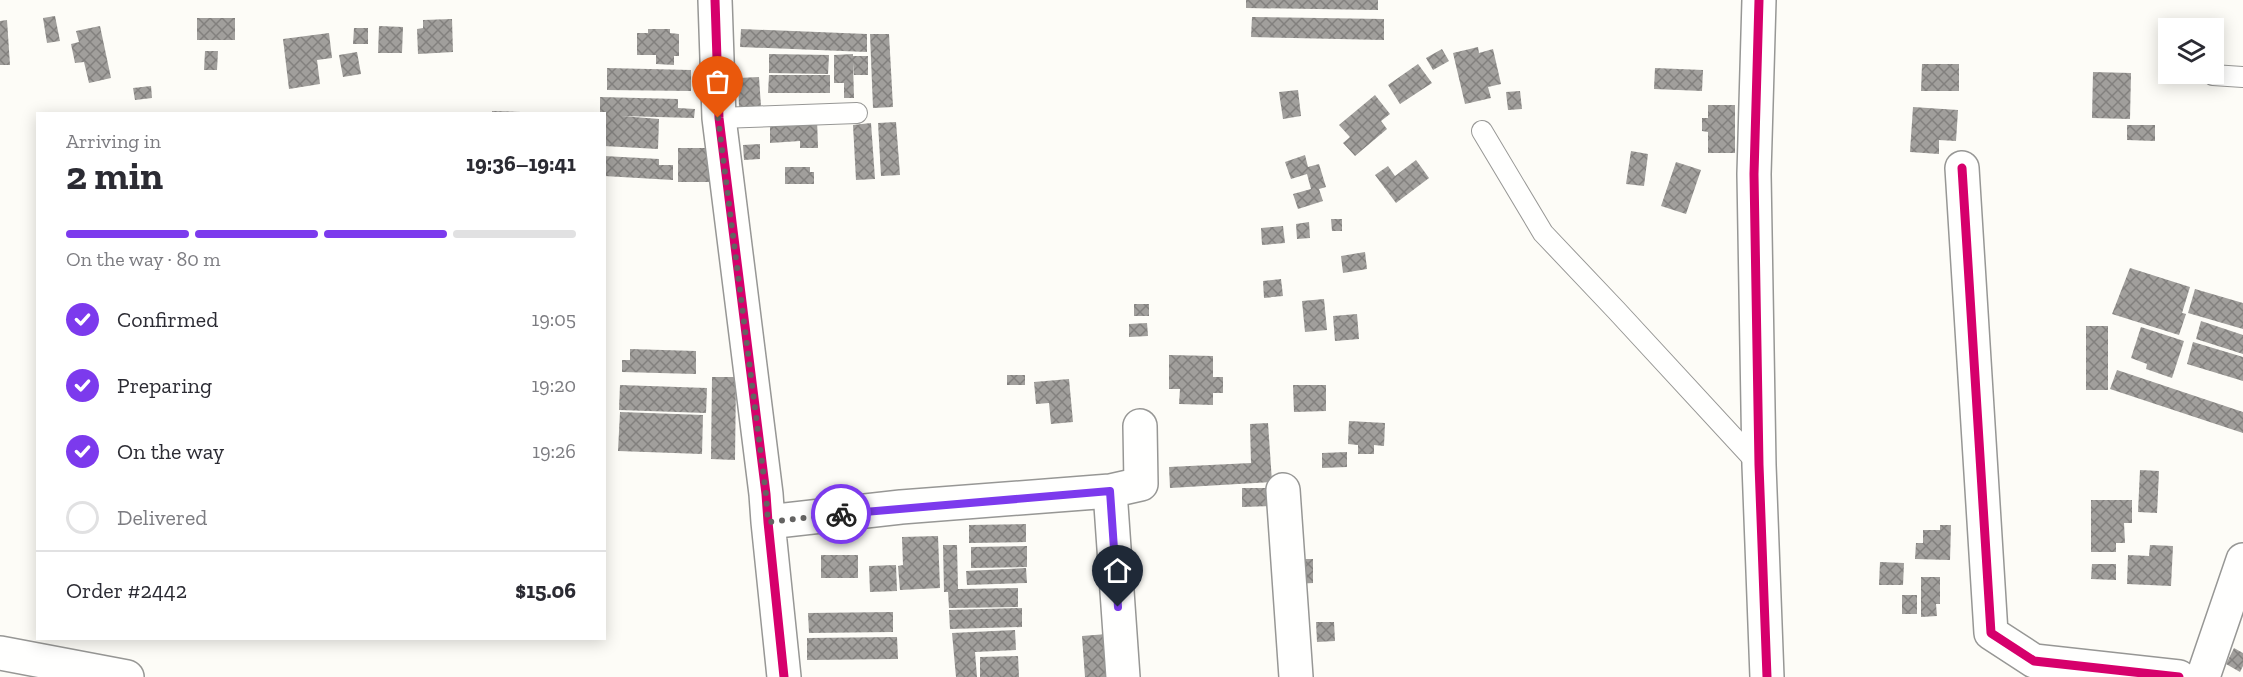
<!DOCTYPE html>
<meta charset="utf-8">
<style>
:root{--surface:#fff;--page:#f7f7f7;--text:#2b2b33;--muted:#7c7c81;--line:#e1e1e2;--accent:#7c3aed}
body{margin:0;font-family:"Zilla Slab",serif;background:var(--page);color:var(--text);height:100vh;display:flex;flex-direction:column;font-size:22px;white-space:nowrap}
*{box-sizing:border-box;margin:0}
p{font-size:20px;color:var(--muted)}
.icon{flex:none;width:33px;height:33px;fill:none;stroke:currentColor;stroke-width:2;stroke-linecap:round;stroke-linejoin:round}
.map{position:relative;flex:1;overflow:hidden}
.details{position:absolute;left:36px;top:112px;width:570px;height:528px;display:flex;flex-direction:column;background:var(--surface);border-radius:0px;box-shadow:0 3px 15px #0003}
.details>*{flex:none}
.fabs{position:absolute;left:2158px;top:18px;display:grid;gap:12px}
.fabs a{display:grid;place-items:center;width:66px;height:66px;border-radius:0px;background:var(--surface);box-shadow:0 3px 15px #0003;font-size:30px}
.pin{position:absolute;display:grid;place-items:center;width:51px;height:51px;color:#fff;margin:-62px -26px;border-radius:50% 50% 50% 0;rotate:-45deg;box-shadow:0 0 6px #0007}
.pin .icon{rotate:45deg}
.courier{position:absolute;display:grid;place-items:center;width:60px;height:60px;margin:-30px;border:4px solid #7c3aed;border-radius:50%;background:#fff;color:#222;box-shadow:0 2px 8px #0007}
.overview em{font-style:normal;font-weight:700}
.overview div{display:flex;flex-direction:column-reverse}
.overview{display:flex;align-items:center;justify-content:space-between;height:102px;padding:0 30px}
h1{font-size:39px;font-weight:700;line-height:45px}
.bar{display:grid;grid-template-columns:repeat(4,1fr);gap:9px 6px;align-content:center;height:72px;padding:0 30px}
.bar i{height:8px;border-radius:4px;background:var(--line)}
.bar .current{background:var(--accent)}
.bar p{grid-column:span 4}
.line{display:flex;align-items:center;gap:15px;padding:0 30px;border-top:2px solid var(--line)}
.line div{flex:1}
ol{padding:0 30px;list-style:none}
li{display:flex;align-items:center;gap:18px;height:66px}
li p{margin-inline-start:auto}
li .icon{padding:6px;border-radius:50%;background:var(--accent);color:#fff;stroke-width:4}
li:last-child{color:var(--muted)}
li i{width:33px;height:33px;border:3px solid var(--line);border-radius:50%}
.map>svg:first-child{display:block}
.building{fill:url(#building-cross-hatch)}
.lines{fill:none;stroke-linecap:round;stroke-linejoin:round}
.service-casing{stroke:#979795;stroke-width:22}
.minor-casing{stroke:#979795;stroke-width:36}
.service{stroke:#fffffe;stroke-width:20}
.minor{stroke:#fffffe;stroke-width:33}
.cycleway-casing{stroke:#fff;stroke-width:13}
.cycleway{stroke:#d6006c;stroke-width:9}
.done{stroke:#646362;stroke-width:6;stroke-dasharray:0 10.8}
.route{stroke:#7c3aed;stroke-width:8}
</style>
<div class="map">
<svg width="2243" height="677" viewBox="0 0 2243 677">
<defs>
<pattern id="building-cross-hatch" width="8" height="8" patternUnits="userSpaceOnUse" patternTransform="scale(1.5)"><rect width="8" height="8" fill="#a19f9c"/><path d="M0 0l8 8M0 8l8-8" fill="none" stroke="#82807e"/></pattern>
</defs>
<rect width="100%" height="100%" fill="#fdfcf7"/>
<path class="building" d="M1246,0H1378V10L1246,8Z
M55,16L60,41L47,43L43,18Z
M1252,17L1384,19V40L1251,37Z
M197,18H235V40H197Z
M452,19L453,52L418,54L417,29L423,28V20Z
M7,20L10,65H0V21Z
M100,26L111,78L89,83L84,62L75,63L71,44L79,42L76,31Z
M379,26L403,27L402,53H378Z
M354,28H368V44H353Z
M648,29H670V33L679,34V56H674V65L656,64V55H637V33H648Z
M741,29L867,34V52L740,47Z
M329,33L332,58L317,60L320,84L289,89L283,39Z
M870,34H889L893,107L873,108Z
M1478,47L1479,53L1493,49L1501,84L1488,87L1491,98L1465,104L1453,53Z
M1442,49L1449,61L1433,70L1426,58Z
M205,51H218L217,70H204Z
M357,52L361,74L343,77L339,55Z
M769,54L829,55L828,74L769,73Z
M853,54V56H868V75H854L853,63L854,98H844V83H834V55Z
M1418,64L1432,83L1400,104L1388,85Z
M1922,64H1959V91H1921Z
M607,68L691,70V91L607,90Z
M1655,68L1703,70L1702,91L1654,89Z
M2093,72L2131,73L2130,119L2092,118Z
M769,75H830V93H768Z
M759,77L761,107L739,108L738,78Z
M151,86L152,98L135,100L133,88Z
M1298,90L1301,116L1283,119L1279,92Z
M1520,91L1522,109L1508,110L1506,92Z
M1375,95L1390,114L1381,121L1387,129L1355,156L1343,143L1350,137L1339,125Z
M600,97L678,99V108L695,109L694,118L622,116L659,119L658,149L604,146V114H600Z
M1708,105H1735V153H1708V132L1702,131V118H1708Z
M1913,107L1958,110L1956,141L1939,140V154L1910,152Z
M492,111L521,112V114H492Z
M817,119L818,148H800V141L770,143V120Z
M896,122L900,175L881,176L878,123Z
M871,123L875,179L856,180L853,125Z
M2127,125H2155V141L2127,140Z
M760,144V159L744,160L743,145Z
M678,148H711V182H678Z
M1631,151L1648,154L1644,186L1626,184Z
M1305,155L1308,167L1319,164L1326,187L1319,189L1323,201L1298,209L1293,194L1311,189L1307,174L1291,179L1285,162Z
M604,156L659,159V165H673V180L604,176Z
M1416,160L1429,178L1396,203L1375,175L1388,166L1395,176Z
M1676,162L1701,170L1686,214L1661,206Z
M785,167H810V172H814V184H785Z
M1331,219H1342V231H1332Z
M1309,222L1310,238L1297,239L1296,224Z
M1283,226L1285,243L1262,245L1261,228Z
M1365,252L1367,269L1343,273L1341,256Z
M2130,268L2190,287L2182,313L2186,314L2179,335L2112,314Z
M1281,279L1283,296L1264,298L1263,281Z
M2195,289L2243,303V329L2188,313Z
M1324,299L1327,330L1305,332L1302,301Z
M1134,304H1149V316H1134Z
M1357,314L1359,339L1335,341L1333,316Z
M2201,321L2243,335V354L2196,339Z
M1147,323L1148,336L1129,337V324Z
M2086,326H2108V390H2086Z
M2141,327L2184,341L2172,378L2146,369L2147,364L2131,358Z
M2193,342L2243,357V381L2187,364Z
M630,349L696,351V374L622,372V360H630Z
M1169,355L1213,356V377H1223V393H1213V405L1179,404L1180,389H1169Z
M2117,370L2243,412V433L2110,389Z
M1007,375H1025V385H1007Z
M712,377H736L735,460L711,459Z
M1069,379L1073,422L1051,424L1049,403L1036,404L1034,382Z
M620,385L707,388L706,413L619,410Z
M1293,385H1326V411L1294,412Z
M620,412L703,415L702,454L618,451Z
M1349,421L1385,423L1384,446L1374,445V454H1358V445L1348,444Z
M1268,423L1272,482L1170,488L1169,467L1251,463L1250,424Z
M1347,452V467L1322,468V453Z
M2140,470L2159,471L2157,513L2138,512Z
M1242,488H1273V506L1242,507Z
M2091,500H2132V523H2124L2125,543H2116V552H2091Z
M1026,524V542L969,543V525Z
M1940,525H1951L1950,560L1915,559L1916,543H1923V530H1940Z
M938,536L940,588L900,590L898,566L903,565L902,537Z
M943,545H957L958,589L1018,588V607L949,608L948,592H944Z
M2150,545L2173,546L2171,586L2127,584L2128,555L2149,556Z
M1027,546V567L971,568V547Z
M821,555H858V578H821Z
M1293,559H1313V583L1294,584Z
M1880,562L1904,563L1903,585H1879Z
M2092,564H2116V580L2091,579Z
M896,565L897,591L870,592L869,566Z
M1026,568L1027,583L967,585L966,571Z
M1921,577H1940V604H1936L1937,616L1921,617Z
M1902,595H1917V614H1902Z
M1022,608V627L950,629L949,610Z
M893,612V632L809,633L808,613Z
M1316,622H1334L1335,641L1317,642Z
M1015,630L1016,650L975,652L977,677H956L952,633Z
M1107,634L1110,677H1085L1082,636Z
M897,637L898,659L807,660V638Z
M2234,648L2243,653V666L2240,672L2226,664Z
M1018,656L1019,677H980V657Z"/>
<g class="lines">
<g class="service-casing">
<path id="service" d="M2213,75L2243,77
M719,118L857,113
M1482,131L1543,233L1616,310L1759,465"/>
</g>
<g class="minor-casing">
<path id="minor" d="M715,0L719,118L766,494L768,522L784,677
M1759,0L1754,174L1759,465L1767,677
M1962,168L1991,633L2034,661L2179,677
M1283,490L1296,677
M1110,491L1123,677
M768,522L901,507L1110,491L1141,484L1140,426
M0,653L127,677
M2203,677L2243,560"/>
</g>
<use href="#service" class="service"/>
<use href="#minor" class="minor"/>
<g class="cycleway-casing">
<path id="cycleway" d="M715,0L719,118L766,494L768,522L784,677
M1759,0L1754,174L1759,465L1767,677
M1962,168L1991,633L2034,661L2179,677"/>
</g>
<use href="#cycleway" class="cycleway"/>
</g>
<g class="lines">
<path class="done" d="M718,118L766,494L768,522L841,514"/>
<path class="route" d="M841,514L1110,491L1118,607"/>
</g>
</svg>
<div class="fabs">
<a><svg class="icon" aria-label="layers" viewBox="0 0 24 24"><path d="M12 4l9 5-9 5-9-5zM3 14l9 5 9-5"/></svg></a>
</div>
<div class="pin" style="left:718px;top:118px;background:#ea580c"><svg class="icon" aria-label="bag" viewBox="0 0 24 24"><path d="M5 8h14l-1 12H6zM9 8a3 3 0 0 1 6 0"/></svg></div>
<div class="pin" style="left:1118px;top:607px;background:#1f2937"><svg class="icon" aria-label="home" viewBox="0 0 24 24"><path d="M3 11l9-7 9 7M6 9v11h12V9"/></svg></div>
<div class="courier" style="left:841px;top:514px"><svg class="icon" aria-label="bike" viewBox="0 0 24 24"><circle cx="6" cy="16" r="4"/><circle cx="18" cy="16" r="4"/><path d="M6 16l4-8h5l3 8M10 8l3 8H6M13 5h3"/></svg></div>
<section class="details">
<div class="overview"><div><h1>2 min</h1><p>Arriving in</p></div><em>19:36–19:41</em></div>
<div class="bar"><i class="current"></i><i class="current"></i><i class="current"></i><i></i><p>On the way · 80 m</p></div>
<ol>
<li><svg class="icon" aria-label="check" viewBox="0 0 24 24"><path d="M5 12l5 5 9-10"/></svg>Confirmed<p>19:05</p></li>
<li><svg class="icon" aria-label="check" viewBox="0 0 24 24"><path d="M5 12l5 5 9-10"/></svg>Preparing<p>19:20</p></li>
<li><svg class="icon" aria-label="check" viewBox="0 0 24 24"><path d="M5 12l5 5 9-10"/></svg>On the way<p>19:26</p></li>
<li><i></i>Delivered</li>
</ol>
<div class="line" style="height:78px"><div>Order #2442</div><b>$15.06</b></div>
</section>
</div>
